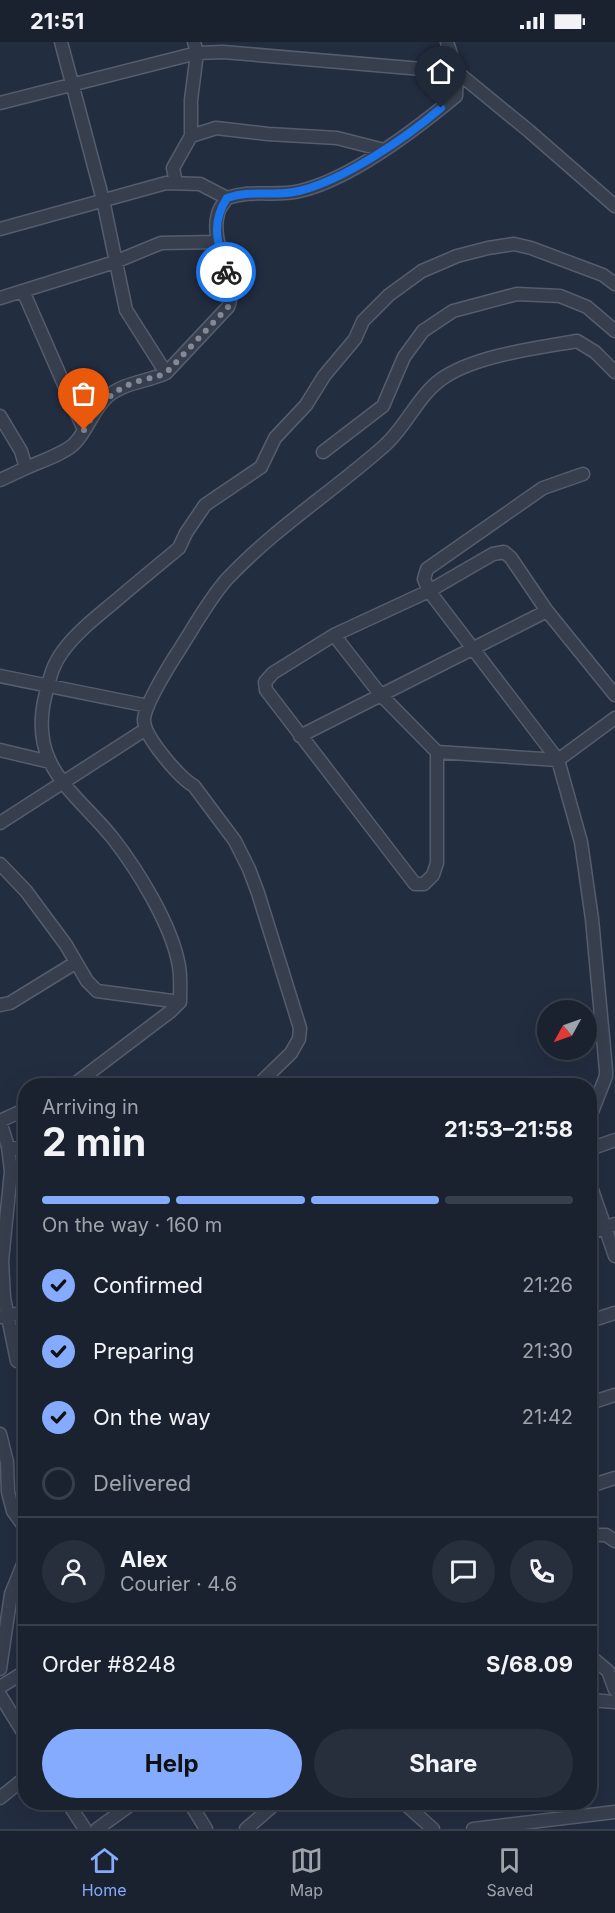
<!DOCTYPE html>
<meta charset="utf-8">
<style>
:root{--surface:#1a2230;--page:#272f3c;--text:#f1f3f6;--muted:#9fa4ab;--line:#383f4c;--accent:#84abfe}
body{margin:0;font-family:Inter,sans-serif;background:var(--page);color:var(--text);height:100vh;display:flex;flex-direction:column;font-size:22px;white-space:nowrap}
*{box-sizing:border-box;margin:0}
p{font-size:20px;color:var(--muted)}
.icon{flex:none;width:33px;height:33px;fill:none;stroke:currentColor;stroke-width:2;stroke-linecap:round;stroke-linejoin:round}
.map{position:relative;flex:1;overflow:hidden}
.side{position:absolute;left:18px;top:1036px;width:579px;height:732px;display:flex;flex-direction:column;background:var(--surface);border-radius:24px;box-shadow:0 6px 24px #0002,0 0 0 2px var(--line)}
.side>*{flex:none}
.needle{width:39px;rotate:230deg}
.controls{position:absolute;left:537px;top:958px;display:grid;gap:12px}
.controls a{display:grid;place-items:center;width:60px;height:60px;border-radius:50%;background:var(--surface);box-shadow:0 6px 24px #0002,0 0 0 2px var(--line);font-size:30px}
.pin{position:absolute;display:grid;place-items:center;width:51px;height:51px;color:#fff;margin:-62px -26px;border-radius:50% 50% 50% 0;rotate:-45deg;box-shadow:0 0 6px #0007}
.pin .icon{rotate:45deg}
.courier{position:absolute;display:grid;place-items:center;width:60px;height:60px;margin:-30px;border:4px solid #1a73e8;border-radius:50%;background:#fff;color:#222;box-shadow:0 2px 8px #0007}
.headline em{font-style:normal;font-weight:700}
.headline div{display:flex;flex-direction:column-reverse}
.headline{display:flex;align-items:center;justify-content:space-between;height:102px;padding:0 24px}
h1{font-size:39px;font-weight:700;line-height:45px}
.bar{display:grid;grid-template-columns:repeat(4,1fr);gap:9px 6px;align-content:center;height:72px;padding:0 24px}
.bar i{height:8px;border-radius:4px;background:var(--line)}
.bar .current{background:var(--accent)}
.bar p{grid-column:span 4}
.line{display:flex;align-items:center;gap:15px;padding:0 24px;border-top:2px solid var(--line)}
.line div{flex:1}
.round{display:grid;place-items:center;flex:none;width:63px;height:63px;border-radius:32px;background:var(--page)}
ol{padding:0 24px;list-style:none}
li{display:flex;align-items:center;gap:18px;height:66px}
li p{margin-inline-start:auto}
li .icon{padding:6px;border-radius:50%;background:var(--accent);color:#111;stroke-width:4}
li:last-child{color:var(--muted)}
li i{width:33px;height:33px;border:3px solid var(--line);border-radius:50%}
.cta{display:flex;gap:12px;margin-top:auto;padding:12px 24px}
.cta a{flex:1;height:69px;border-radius:36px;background:var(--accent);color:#111;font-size:24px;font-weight:700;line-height:69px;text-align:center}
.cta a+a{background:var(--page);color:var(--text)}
.status{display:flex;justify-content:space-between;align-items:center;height:42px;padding:0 30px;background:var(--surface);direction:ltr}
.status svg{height:16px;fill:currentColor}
.dock{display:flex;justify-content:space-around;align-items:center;height:84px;border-top:2px solid var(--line);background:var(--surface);font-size:16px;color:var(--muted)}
.dock a{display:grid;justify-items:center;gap:3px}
.dock .current{color:var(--accent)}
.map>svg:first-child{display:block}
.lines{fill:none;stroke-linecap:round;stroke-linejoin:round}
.minor-casing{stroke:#555d6d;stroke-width:15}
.minor{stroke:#373f4f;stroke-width:12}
.done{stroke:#81899a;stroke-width:6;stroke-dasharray:0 10.8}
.route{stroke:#1a73e8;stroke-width:8}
</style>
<div class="status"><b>21:51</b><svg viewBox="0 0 49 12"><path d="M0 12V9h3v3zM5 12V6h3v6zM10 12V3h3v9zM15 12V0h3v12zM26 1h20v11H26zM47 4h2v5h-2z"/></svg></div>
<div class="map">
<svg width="615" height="1787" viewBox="0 0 615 1787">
<rect width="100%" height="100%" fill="#232d40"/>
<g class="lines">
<g class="minor-casing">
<path id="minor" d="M61,0L103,158L126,268L166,331
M457,30L529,89L615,164
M0,61L197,11L223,10L457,30
M191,94L216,86L268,92L337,96L384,108
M176,141L173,126L191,94V58L197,11L194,0
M0,187L166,141L200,142L227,156
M23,249L84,388
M0,256L115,220L161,201L218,200
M0,374L21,409L26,426L0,438
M323,410L383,364L404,315L423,289L453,269L517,252L560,254L587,265L615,289
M26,426C39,420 66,411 75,401C88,387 93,368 107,355C124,340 147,340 166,331L228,265C239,239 209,202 218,172C219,166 224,161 227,156C253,147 275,155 300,149C351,137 415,88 456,54L457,30L447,0
M583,432L543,446L427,527L424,537L429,549L558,718L581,800L592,877L606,1028V1034L590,1075
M334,593L380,652L437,710L558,718L615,676
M0,634L148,664
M300,694L547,569
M0,708L50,720
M437,710V821L433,833L424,842H415L266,648L265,640L273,631L334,593L429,549L493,512L504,510L511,516L547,569L615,653
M0,781L146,687
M0,822L26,849L66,903L87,939L97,949L180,960
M0,963L10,961L75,921
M72,1044L171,969L180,960C180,948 181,936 179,924C172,883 137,827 112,795C73,748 27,723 46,651C50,635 53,622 63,609C76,591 95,576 112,562C134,543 156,525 179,506L186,491L205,463L261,425L275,396L306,363L324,334L355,297L363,279L389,253L422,229L457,214L488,206L514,202L531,206L603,233L615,242
M257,1044L291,1011L299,997L300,986L258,851L249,827L235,799L194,744C180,736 143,694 144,677C145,663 166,629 174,616C190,592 208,558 227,537C274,487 332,450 383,405C407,385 418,351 446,334C480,313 537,306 577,299L595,310L615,330
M0,1079L8,1105L11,1129L2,1219L4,1256L17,1319
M0,1079L26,1067
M8,1105L26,1108
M590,1107L615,1098
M590,1142L615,1214
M590,1191L615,1182
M1,1275L26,1270
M590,1279L615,1271
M590,1361L615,1353
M0,1392L7,1420L8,1450L13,1469L26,1487
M590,1444L615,1436
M590,1493H606L615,1499
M590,1614L608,1629L615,1648
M0,1627L11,1552L26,1515
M0,1645L26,1629
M0,1653L26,1695
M590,1658L615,1660
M0,1756L26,1735
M68,1761L85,1787
M190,1761L206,1787
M404,1761L433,1787
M97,1787L133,1761
M246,1787L276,1761
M473,1787L615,1770"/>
</g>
<use href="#minor" class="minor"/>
</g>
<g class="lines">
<path class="done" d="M84,388C98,364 112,347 139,339C149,336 157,335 166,331L228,265L231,257L226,230"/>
<path class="route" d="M226,230C218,202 210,182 227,156C253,147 275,155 299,149C344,138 406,96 441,66"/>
</g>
</svg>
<div class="controls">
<a><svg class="needle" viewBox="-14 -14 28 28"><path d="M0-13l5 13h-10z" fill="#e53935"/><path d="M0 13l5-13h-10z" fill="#9fa4ab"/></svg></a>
</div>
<div class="pin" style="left:84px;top:388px;background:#ea580c"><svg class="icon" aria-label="bag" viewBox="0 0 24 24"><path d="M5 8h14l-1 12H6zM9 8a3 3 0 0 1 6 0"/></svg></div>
<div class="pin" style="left:441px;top:66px;background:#1f2937"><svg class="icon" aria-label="home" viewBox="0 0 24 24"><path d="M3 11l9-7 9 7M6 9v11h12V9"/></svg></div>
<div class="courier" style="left:226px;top:230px"><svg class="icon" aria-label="bike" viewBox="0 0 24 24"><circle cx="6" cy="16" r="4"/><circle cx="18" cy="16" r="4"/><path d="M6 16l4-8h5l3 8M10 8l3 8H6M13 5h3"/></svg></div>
<section class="side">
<div class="headline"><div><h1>2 min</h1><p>Arriving in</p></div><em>21:53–21:58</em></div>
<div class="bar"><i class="current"></i><i class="current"></i><i class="current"></i><i></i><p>On the way · 160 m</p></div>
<ol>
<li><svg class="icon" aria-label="check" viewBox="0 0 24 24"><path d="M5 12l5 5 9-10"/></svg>Confirmed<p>21:26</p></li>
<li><svg class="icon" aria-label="check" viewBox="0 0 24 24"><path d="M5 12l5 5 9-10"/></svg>Preparing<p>21:30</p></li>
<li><svg class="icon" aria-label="check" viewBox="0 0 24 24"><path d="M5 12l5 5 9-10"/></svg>On the way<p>21:42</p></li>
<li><i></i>Delivered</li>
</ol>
<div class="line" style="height:108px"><a class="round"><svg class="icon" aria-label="person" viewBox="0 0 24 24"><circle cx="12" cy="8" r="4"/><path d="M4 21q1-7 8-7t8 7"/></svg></a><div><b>Alex</b><p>Courier · 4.6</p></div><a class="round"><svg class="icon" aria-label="chat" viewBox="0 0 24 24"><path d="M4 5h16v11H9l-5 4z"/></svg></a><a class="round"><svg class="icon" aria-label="phone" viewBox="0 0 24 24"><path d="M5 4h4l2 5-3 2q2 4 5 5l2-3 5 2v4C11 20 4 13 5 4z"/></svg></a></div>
<div class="line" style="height:78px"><div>Order #8248</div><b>S/68.09</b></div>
<div class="cta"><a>Help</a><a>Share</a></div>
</section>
</div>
<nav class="dock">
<a class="current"><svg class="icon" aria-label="home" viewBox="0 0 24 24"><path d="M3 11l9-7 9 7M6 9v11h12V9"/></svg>Home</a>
<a><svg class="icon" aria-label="map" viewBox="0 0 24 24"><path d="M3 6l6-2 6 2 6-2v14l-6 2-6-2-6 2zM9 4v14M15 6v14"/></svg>Map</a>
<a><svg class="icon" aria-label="saved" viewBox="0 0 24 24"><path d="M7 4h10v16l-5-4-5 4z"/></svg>Saved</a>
</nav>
